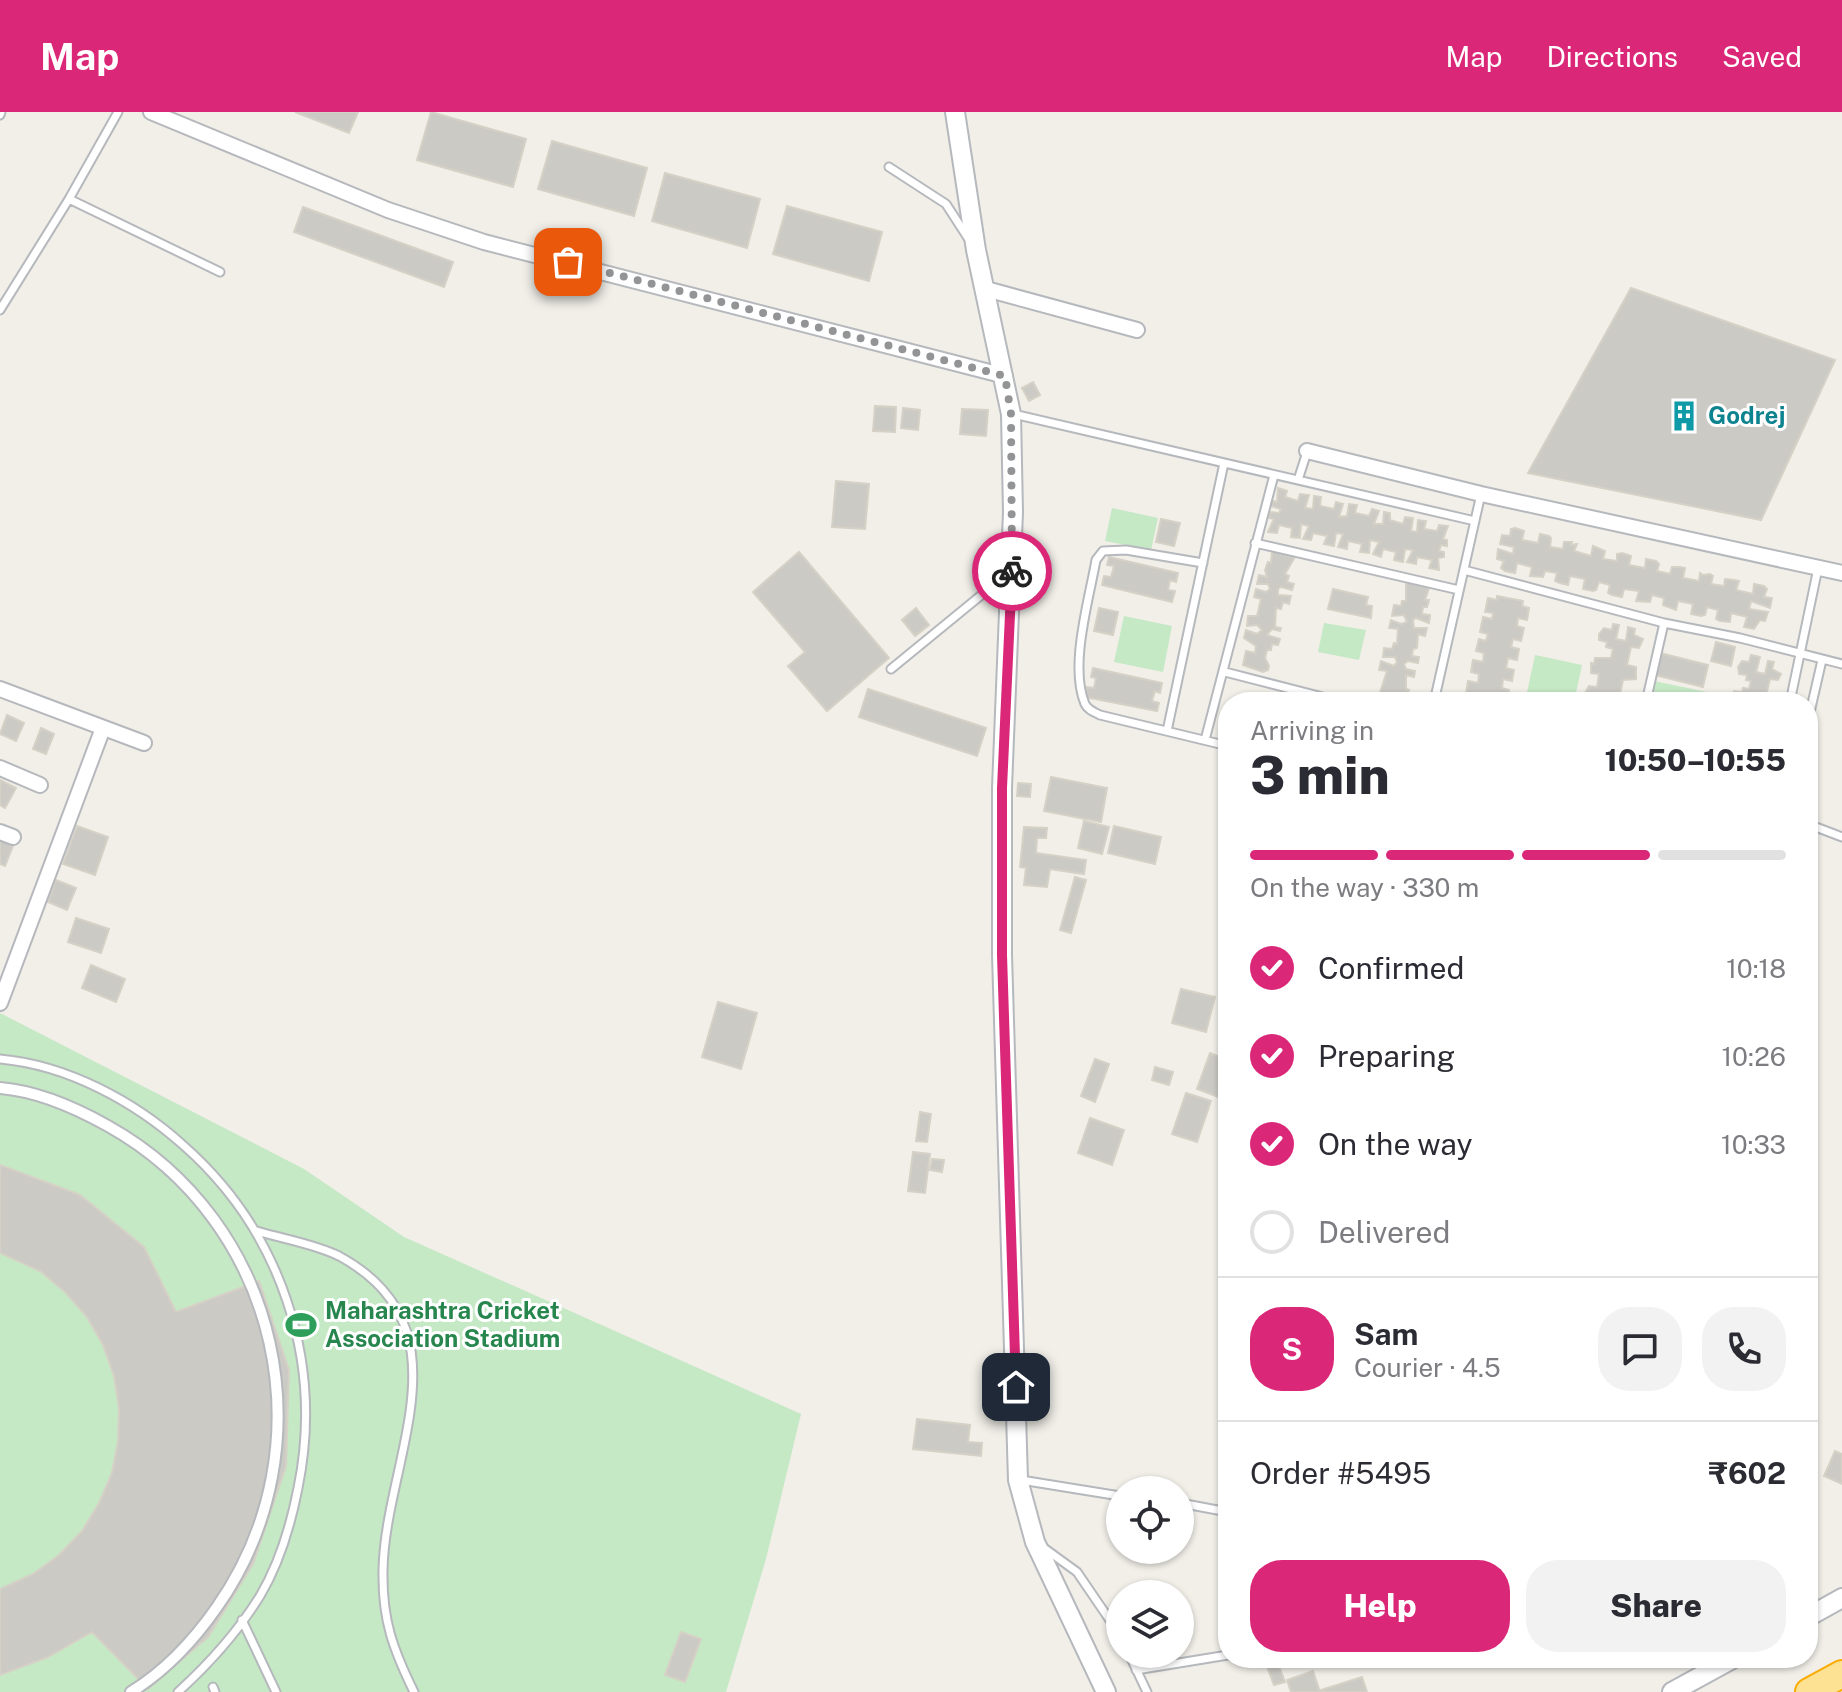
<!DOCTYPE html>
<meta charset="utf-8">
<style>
:root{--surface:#fff;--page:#f2f2f3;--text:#2b2b33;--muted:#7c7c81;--line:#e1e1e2;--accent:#db2777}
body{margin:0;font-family:"Public Sans",sans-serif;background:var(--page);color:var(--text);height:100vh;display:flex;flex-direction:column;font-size:30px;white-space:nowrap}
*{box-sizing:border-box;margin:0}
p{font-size:26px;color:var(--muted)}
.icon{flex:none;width:44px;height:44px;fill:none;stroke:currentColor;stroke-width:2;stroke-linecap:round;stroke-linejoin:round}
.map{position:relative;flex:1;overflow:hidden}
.side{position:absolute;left:1218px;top:580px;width:600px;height:976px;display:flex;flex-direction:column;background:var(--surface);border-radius:32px;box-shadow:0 2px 6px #0004}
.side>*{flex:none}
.tools{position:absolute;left:1106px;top:1364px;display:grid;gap:16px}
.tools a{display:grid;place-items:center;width:88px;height:88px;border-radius:50%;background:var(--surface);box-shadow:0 2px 6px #0004;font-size:40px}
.pin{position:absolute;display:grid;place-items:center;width:68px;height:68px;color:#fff;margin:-34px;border-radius:16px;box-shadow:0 4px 12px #0006}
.courier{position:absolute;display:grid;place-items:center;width:80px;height:80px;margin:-40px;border:6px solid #db2777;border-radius:50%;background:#fff;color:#222;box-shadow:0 2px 10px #0007}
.headline em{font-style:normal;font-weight:800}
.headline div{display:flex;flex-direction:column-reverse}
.headline{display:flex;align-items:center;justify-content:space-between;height:136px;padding:0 32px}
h1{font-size:52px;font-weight:800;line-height:60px}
.bar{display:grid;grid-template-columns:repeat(4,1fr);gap:12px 8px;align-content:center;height:96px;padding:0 32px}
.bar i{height:10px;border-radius:6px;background:var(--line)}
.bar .selected{background:var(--accent)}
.bar p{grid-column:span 4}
.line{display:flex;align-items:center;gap:20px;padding:0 32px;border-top:2px solid var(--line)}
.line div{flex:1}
.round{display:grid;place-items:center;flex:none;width:84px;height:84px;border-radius:32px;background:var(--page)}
ol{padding:0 32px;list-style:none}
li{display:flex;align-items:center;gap:24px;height:88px}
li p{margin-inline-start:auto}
li .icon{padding:8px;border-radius:50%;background:var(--accent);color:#fff;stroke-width:4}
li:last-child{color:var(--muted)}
li i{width:44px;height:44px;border:4px solid var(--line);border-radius:50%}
.cta{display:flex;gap:16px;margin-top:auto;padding:16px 32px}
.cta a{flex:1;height:92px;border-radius:32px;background:var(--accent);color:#fff;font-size:32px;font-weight:800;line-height:92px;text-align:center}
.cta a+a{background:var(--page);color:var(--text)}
header{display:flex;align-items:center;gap:48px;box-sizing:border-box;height:112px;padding:0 40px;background:var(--accent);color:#fff}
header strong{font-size:38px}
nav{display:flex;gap:44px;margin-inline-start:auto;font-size:28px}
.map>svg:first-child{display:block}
.green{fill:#c5e8c5}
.building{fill:#cccac5;stroke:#d6d1c6;stroke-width:2}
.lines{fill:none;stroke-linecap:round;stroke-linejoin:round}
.service-casing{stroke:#b5b8bc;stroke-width:11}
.pedestrian-casing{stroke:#b5b8bc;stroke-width:14}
.minor-casing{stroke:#b5b8bc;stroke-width:18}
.tertiary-casing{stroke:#b5b8bc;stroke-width:22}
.motorway-casing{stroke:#f9ab00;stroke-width:30}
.service{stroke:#fff;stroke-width:7}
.pedestrian{stroke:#fff;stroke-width:10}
.minor{stroke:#fff;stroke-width:14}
.tertiary{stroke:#fff;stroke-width:18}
.motorway{stroke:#fde293;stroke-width:26}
.done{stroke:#929495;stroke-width:8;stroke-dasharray:0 14.4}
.route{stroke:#db2777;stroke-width:10}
.labels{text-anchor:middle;stroke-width:6;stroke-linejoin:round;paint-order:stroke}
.culture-label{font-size:24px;font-weight:bold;fill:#0d838f;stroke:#fff;text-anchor:start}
.leisure-label{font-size:24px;font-weight:bold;fill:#27864d;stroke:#fff;text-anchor:start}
</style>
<header>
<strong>Map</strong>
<nav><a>Map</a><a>Directions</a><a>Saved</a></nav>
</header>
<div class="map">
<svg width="1842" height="1580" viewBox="0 0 1842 1580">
<rect width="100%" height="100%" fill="#f1efe8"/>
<path class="green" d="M1112,396L1158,406L1151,438L1105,429Z
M1124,504L1172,514L1163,560L1114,550Z
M1324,511L1366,518L1359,548L1318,540Z
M1535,543L1582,553L1574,590H1525Z
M1654,569L1721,583L1720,590H1649Z
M0,901L304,1057L404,1125L801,1302L766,1447L726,1580H0Z"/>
<path class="building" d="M295,0H358L349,21Z
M431,0L526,27L513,75L417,48Z
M552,29L647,56L634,104L538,77Z
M665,61L760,87L747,136L652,109Z
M787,94L882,120L869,169L773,142Z
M303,95L453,150L444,175L294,120Z
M1631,176L1835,248L1761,408L1528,361Z
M1033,270L1040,283L1029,289L1022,276Z
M875,294L896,295L895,320L873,319Z
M903,296L920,298L918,318L901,316Z
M962,297L988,298L986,324L960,322Z
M836,369L869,372L865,417L832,415Z
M1278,376L1287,379L1285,385L1298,389L1300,382L1309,383L1305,396L1313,397L1314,384L1321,385L1320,394L1334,397L1336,390L1343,392L1339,405L1347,404L1349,392L1357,393L1355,401L1369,404L1372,397L1379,399L1374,412H1383L1384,400L1390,401V408L1403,412L1405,405L1413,406L1411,419L1417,420L1418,408L1426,409L1424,417L1437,419L1439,413L1448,414L1443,427L1447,428V434L1441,433L1439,439L1444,440V445L1438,446L1439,458L1429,456L1432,448L1417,445L1416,452L1407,450L1413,438L1405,437L1403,450L1394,448L1396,440L1383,437L1381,445L1373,442L1379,430L1370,428L1369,441L1360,440L1362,432L1348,429L1347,437L1338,435L1343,422L1336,421L1334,434L1324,432L1327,424L1313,421L1311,428L1303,427L1309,414L1301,412L1300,426L1291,425L1292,416L1279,413L1277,421L1268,420L1274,407L1269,406L1270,400L1279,401L1281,397L1271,394L1273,389L1277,390Z
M1161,407L1180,411L1174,434L1156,430Z
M1515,416L1524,419L1522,428L1538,431L1540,422L1549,424L1551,426L1550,435L1563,437L1564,430H1572L1571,433L1577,432L1574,439L1591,444L1593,434L1605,439L1603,447L1617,449V442L1622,441L1631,444L1629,453L1645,456L1646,447L1656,449L1659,452L1657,459L1670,462L1672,455H1680L1685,456L1683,466L1699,469L1700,461L1703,463L1710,462L1713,464L1711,472L1724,474L1725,467L1734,468L1739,469L1736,478L1753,482L1754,472L1764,474L1767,477L1764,485L1772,486L1770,496L1751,489L1749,497L1768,500L1765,509L1760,508L1754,517L1744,515L1747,505L1731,501L1730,510L1720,509L1716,507L1718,498L1707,495L1705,503L1701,504L1691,502L1693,492L1678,489L1676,498L1663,493L1664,486L1652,483L1650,490L1636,489L1639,479L1624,477L1622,485L1612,483L1608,481L1610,473L1599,470L1596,478L1593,479L1583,477L1585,467L1570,464L1568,473L1560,471L1555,469L1557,461L1545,459L1543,465L1530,464L1532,455L1517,451L1515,461L1505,459L1501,456L1504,449L1497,447L1498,437L1513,442L1514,435L1500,432L1502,423L1510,424L1511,417Z
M1272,439L1295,445L1285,462L1289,464L1287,470L1294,472L1292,478L1281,475L1278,477V483L1291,484L1289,492L1283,490L1281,497L1276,496L1275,515L1281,516L1280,519L1272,517L1267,523L1280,527L1278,533L1272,532L1271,538H1267L1265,546L1269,554L1268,558L1263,560L1243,553L1246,539L1255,541L1256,534L1244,526L1246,518L1257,522L1262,518L1257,513L1247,514L1248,504H1257L1261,487L1254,485L1256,477L1266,480L1270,477L1268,472H1257L1259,463L1267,465L1265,458L1268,450L1271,451Z
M799,440L889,546L827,599L788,554L805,540L753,480Z
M1109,445L1178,461L1176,470L1170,468L1168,478L1175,479L1172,490L1102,473L1104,464L1111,465L1114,454L1107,453Z
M1414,470L1429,476L1425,488H1429L1427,495H1423L1422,502L1430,503L1429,511L1416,506L1413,508L1414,516H1427L1425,524L1418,522L1417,536L1413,537L1412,544L1419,545L1418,551L1408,549L1404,552L1406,557L1415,559L1414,565L1406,563V577L1409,578L1408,581L1404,580L1405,590L1378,587L1387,559L1379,558L1381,549L1394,554L1397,550L1395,545H1383L1384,536L1392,537L1394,531L1397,532L1398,517L1389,516L1391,508L1401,512L1407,510L1404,503L1392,504L1394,493L1401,494L1402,489H1406V471Z
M1333,477L1368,485L1366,493L1372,494L1371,506L1328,497Z
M1497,484L1523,489L1522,494L1529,496L1527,508L1518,506L1517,514L1524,516L1521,529L1513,527L1511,535L1519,537L1517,548L1508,546L1506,556L1514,558L1512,569L1503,567L1502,576L1509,578L1507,590H1472L1474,583L1466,581L1468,569L1478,571L1479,562L1471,560L1473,548L1483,550L1484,541L1476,539L1479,527L1486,529L1488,522L1480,520L1483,505L1492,507L1493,501L1485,500L1488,486L1497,488Z
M916,496L929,513L915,524L902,508Z
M1099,496L1118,500L1113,523L1094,519Z
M1613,512L1619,513L1616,527L1626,529L1628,515L1635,517L1634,523L1643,527L1639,536L1631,535L1627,553L1636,555V567L1623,568L1620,582L1629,583L1630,590H1594L1586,587L1585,581L1589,574L1597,575L1599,562L1591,561V551L1594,552L1595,546H1611L1613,537L1606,535L1607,530L1599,528V522L1604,516L1612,518Z
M1716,530L1735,535L1731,554L1711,549Z
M1660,541L1708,553L1703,575L1655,563Z
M1751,543L1760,545L1756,560L1765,562L1768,549L1774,550L1772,557L1781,562L1778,568L1770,567L1765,588L1774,590H1729L1734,579L1742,580L1743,576L1749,577L1751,569L1746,568L1747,563L1739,562L1738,555L1742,549L1749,550Z
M1093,556L1162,571L1160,581L1155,579L1152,589L1159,591L1157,599L1085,585L1087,575L1094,576L1096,566L1091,565Z
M868,577L986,616L977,644L859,605Z
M7,603L24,611L16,629L0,622Z
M41,616L54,622L46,642L33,637Z
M1051,665L1107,676L1101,710L1044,699Z
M0,668L16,676L5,696L0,693Z
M1018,671L1031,672L1030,685L1017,684Z
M1084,709L1109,715L1102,742L1078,736Z
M77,714L108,725L95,763L63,752Z
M1114,714L1161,725L1155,752L1108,741Z
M1024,715L1047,716L1046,726H1037L1036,741L1086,748L1084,762L1050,757L1047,775L1024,773L1026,756L1020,755Z
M0,728L13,734L5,754L0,752Z
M1075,765L1086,768L1071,821L1060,818Z
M56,768L76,776L67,798L48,790Z
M76,806L109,817L101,841L68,830Z
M91,853L125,867L116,890L82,876Z
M1181,877L1215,885L1206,920L1172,911Z
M718,890L757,901L741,957L702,945Z
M1210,941L1228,948V958L1218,985L1197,977Z
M1095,947L1109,952L1095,990L1081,984Z
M1155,955L1173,960L1169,973L1152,968Z
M1186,981L1211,989L1197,1030L1172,1022Z
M920,1000L931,1002L927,1030L916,1029Z
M1090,1006L1124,1018L1112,1053L1078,1041Z
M913,1040L930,1042L925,1081L908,1079Z
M932,1047L944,1048L942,1060L930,1058Z
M0,1053L80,1083L144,1135L176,1200L259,1169L289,1258L286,1354L253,1452L208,1525L148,1577L92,1520L48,1545L0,1563V1477L33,1462L59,1443L82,1419L99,1391L112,1361L118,1329L119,1296L114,1264L103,1233L87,1205L65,1180L40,1159L0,1141Z
M917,1307L970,1313L968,1330L982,1331L981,1344L913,1337Z
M1835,1339L1842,1342V1372L1824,1364Z
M681,1520L701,1527L685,1570L665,1563Z
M1276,1546L1285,1570L1274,1573L1265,1549Z
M1313,1559L1320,1580H1291L1287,1568Z
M1362,1565L1367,1580H1321V1578Z"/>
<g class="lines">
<g class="service-casing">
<path id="service" d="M0,3L1,0
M889,55L946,92L968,126
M69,87L220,160
M0,198L69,87L118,0
M1013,302L1475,409
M1298,368L1307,340
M1255,431L1459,478
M1203,451L1126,438L1103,439L1096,448C1089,488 1069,554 1085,592C1088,598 1094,600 1100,603L1228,634
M1464,458L1664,511L1740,526L1842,552
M891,557L1007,462
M1225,560L1342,590
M1434,590L1481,382
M1646,590L1664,511
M1790,590L1818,456
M1808,609L1822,548
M1167,619L1224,351
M1205,628L1274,363
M1808,712L1842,725
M0,947C67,953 134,989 183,1033C281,1119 324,1249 298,1376C291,1412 279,1452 260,1484C237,1521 210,1551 178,1580
M257,1119C283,1127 315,1132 339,1144C472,1216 385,1347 383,1458C382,1508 393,1537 414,1580
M1021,1368L1120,1384
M1180,1391L1228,1400
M1044,1436L1077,1460L1120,1523
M242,1508L276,1580
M1129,1542L1147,1580
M1136,1558L1228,1543
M213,1575L215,1580"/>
</g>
<g class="pedestrian-casing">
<path id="pedestrian" d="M0,976C37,979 76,996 108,1014C280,1110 330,1334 217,1495C194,1528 165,1559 131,1580"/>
</g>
<g class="minor-casing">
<path id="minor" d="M151,0L388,98L484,130L1005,264
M986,177L1137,218
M1307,339L1481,382L1842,461
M0,577L144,631
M0,656L40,673
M0,720L13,725
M0,891L103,616"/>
</g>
<g class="tertiary-casing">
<path id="tertiary" d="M955,0L976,138L1011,302L1013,400L1002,676V843L1018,1368L1035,1430L1106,1580
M1808,1505L1842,1486
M1672,1580L1734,1546"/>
</g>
<g class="motorway-casing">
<path id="motorway" d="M1809,1580L1842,1562"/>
</g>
<use href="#service" class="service"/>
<use href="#pedestrian" class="pedestrian"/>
<use href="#minor" class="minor"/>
<use href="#tertiary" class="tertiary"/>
<use href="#motorway" class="motorway"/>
</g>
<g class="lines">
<path class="done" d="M568,150L1005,264L1011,302L1012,459"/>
<path class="route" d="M1012,459L1002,676V843L1016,1275"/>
</g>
<defs>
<g id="building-bare" transform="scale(2.4)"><path d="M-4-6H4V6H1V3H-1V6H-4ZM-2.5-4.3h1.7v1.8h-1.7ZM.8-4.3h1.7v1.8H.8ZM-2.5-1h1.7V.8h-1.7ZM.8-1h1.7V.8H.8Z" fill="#0f9aa8" stroke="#fff" stroke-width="2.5" paint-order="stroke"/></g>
<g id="stadium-bare" transform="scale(2.4)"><path d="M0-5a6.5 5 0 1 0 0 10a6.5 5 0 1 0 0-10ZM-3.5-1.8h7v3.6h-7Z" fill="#2e9e5b" stroke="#fff" stroke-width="2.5" paint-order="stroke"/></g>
</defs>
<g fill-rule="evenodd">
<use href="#building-bare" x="1684" y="304"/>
<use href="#stadium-bare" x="301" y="1213"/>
</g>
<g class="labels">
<g class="culture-label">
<text x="1708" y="312">Godrej</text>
</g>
<g class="leisure-label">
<text x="325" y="1207">Maharashtra Cricket<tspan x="325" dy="28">Association Stadium</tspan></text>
</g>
</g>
</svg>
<div class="tools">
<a><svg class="icon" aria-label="locate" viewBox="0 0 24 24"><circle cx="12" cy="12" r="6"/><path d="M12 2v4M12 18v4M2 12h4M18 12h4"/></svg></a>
<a><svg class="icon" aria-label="layers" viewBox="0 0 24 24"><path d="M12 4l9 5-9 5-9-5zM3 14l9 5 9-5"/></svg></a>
</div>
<div class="pin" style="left:568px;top:150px;background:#ea580c"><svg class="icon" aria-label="bag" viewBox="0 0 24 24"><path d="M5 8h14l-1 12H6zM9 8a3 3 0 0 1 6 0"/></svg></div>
<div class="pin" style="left:1016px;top:1275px;background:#1f2937"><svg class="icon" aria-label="home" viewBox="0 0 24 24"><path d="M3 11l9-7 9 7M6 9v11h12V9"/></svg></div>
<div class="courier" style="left:1012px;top:459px"><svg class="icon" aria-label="bike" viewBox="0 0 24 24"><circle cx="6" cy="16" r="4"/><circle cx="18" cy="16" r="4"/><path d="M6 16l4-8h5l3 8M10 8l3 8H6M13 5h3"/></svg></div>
<section class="side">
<div class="headline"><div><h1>3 min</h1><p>Arriving in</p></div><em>10:50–10:55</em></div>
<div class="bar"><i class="selected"></i><i class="selected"></i><i class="selected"></i><i></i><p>On the way · 330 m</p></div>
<ol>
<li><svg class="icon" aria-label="check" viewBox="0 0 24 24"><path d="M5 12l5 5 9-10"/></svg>Confirmed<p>10:18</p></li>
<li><svg class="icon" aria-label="check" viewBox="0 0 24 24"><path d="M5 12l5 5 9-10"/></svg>Preparing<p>10:26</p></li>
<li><svg class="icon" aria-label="check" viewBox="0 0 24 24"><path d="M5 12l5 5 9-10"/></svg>On the way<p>10:33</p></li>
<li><i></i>Delivered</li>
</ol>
<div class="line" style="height:144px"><b class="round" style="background:var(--accent);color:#fff">S</b><div><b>Sam</b><p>Courier · 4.5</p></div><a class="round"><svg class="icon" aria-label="chat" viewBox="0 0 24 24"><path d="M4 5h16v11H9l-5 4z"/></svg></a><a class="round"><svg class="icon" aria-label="phone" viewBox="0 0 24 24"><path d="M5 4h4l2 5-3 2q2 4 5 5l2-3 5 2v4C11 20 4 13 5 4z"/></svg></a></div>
<div class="line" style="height:104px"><div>Order #5495</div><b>₹602</b></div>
<div class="cta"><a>Help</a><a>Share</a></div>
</section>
</div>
